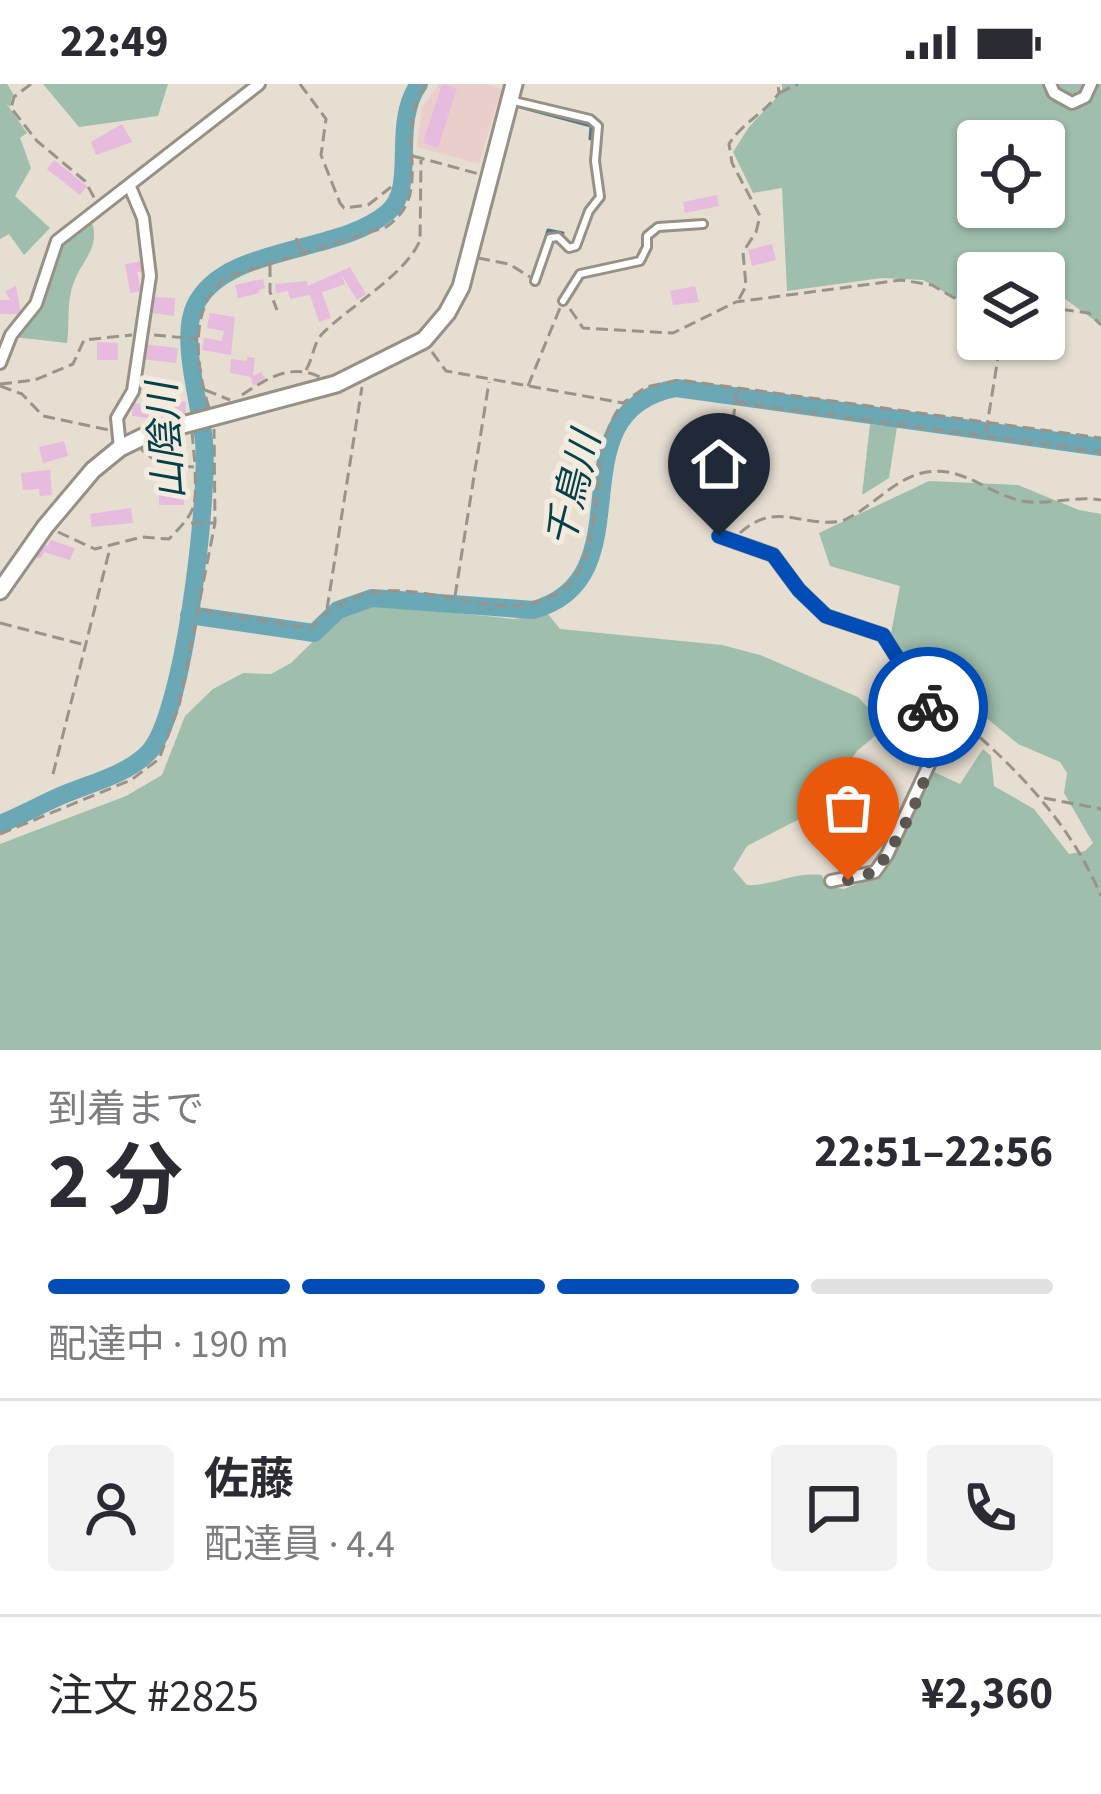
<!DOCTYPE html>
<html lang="ja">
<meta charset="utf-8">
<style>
:root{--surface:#fff;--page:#f2f2f3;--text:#2b2b33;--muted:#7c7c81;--line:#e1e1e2;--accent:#004db7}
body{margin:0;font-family:"Source Sans 3","Noto Sans JP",sans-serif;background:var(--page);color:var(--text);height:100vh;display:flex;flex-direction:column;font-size:45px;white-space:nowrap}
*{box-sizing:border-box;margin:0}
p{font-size:39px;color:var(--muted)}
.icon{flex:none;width:66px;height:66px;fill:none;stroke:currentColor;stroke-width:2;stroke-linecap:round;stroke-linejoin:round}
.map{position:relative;height:966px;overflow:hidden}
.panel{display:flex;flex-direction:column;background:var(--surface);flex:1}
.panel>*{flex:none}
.fabs{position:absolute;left:957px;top:36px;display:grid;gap:24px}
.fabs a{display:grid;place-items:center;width:108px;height:108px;border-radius:12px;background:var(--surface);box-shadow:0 3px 9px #0004;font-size:60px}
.pin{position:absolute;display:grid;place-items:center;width:102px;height:102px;color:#fff;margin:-123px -51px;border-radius:50% 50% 50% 0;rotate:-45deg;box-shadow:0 0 12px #0007}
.pin .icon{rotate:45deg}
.courier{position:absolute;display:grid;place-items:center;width:120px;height:120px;margin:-60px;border:9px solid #004db7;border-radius:50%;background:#fff;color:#222;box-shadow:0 3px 15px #0007}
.headline em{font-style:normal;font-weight:700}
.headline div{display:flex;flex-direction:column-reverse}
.headline{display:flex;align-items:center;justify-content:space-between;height:204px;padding:0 48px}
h1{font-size:78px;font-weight:700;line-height:90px}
.bar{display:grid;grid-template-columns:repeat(4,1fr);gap:18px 12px;align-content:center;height:144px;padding:0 48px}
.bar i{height:15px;border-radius:9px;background:var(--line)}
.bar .current{background:var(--accent)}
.bar p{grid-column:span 4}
.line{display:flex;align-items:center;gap:30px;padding:0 48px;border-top:3px solid var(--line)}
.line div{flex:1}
.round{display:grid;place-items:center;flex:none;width:126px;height:126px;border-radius:12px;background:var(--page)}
.status{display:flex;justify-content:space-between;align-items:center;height:84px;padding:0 60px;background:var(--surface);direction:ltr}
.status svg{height:33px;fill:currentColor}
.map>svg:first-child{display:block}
.industrial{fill:#e9cecb}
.green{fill:#9fbead;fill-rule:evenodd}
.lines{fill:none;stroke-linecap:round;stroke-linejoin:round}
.stream{stroke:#507b83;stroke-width:3}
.river{stroke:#6aa8b6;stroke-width:18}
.building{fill:#e6bbdd}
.service-casing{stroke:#979085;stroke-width:12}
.minor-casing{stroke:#979085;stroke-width:16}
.secondary-casing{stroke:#979085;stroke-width:21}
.path{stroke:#999389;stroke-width:3;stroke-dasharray:12 6;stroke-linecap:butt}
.service{stroke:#fff;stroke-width:6}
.minor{stroke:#fff;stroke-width:10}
.secondary{stroke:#fff;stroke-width:15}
.done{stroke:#5e5952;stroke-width:12;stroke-dasharray:0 21.6}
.route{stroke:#004db7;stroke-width:15}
.labels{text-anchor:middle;stroke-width:10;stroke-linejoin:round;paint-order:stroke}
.water-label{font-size:39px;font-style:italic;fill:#04414b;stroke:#f3ebde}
</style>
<div class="status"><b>22:49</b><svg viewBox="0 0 49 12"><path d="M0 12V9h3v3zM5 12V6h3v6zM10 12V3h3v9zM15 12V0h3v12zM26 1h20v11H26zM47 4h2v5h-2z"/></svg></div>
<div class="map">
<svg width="1101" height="966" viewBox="0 0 1101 966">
<rect width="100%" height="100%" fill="#e6ded1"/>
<path class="industrial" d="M439,0H486L506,7L503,20L497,19L479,80L417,63L422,24Z"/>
<path class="green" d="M0,0H7L14,11L28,0L12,13L10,23L6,19L27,49L20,54L31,84L15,112L50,144L24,171L9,150L0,155Z
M43,0H168L158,32L79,43Z
M782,0H1101V241L1065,215L1044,212L1050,194L1039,178L1034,189H978V227L923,196L882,194L787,207L782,104L753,109L733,68L749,43L782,8ZM978,57H1044V123H978Z
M90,134C103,161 82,176 74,198C66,217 70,240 67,259L14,253L59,163Z
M870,340L897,343L889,394L862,411Z
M929,397L1018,401L1079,426L1101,430V966H0V760L126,712L162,691L185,632L213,605L243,589L271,590L291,579L336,535L352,527L379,521L514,535L548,530L560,545L722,561L760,571L858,613L878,634L881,647L857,667L815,727L747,762L733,785L747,801C774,802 792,788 822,791L825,802L844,805L878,792L934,688L960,700L983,665L991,672L994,702L1034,725L1069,770L1085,767L1093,759L1064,709L1067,689L1060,678L1018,660L978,627L928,609L891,549L900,502L830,482L819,449Z"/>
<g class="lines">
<path class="stream" d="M516,22L591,42L590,55
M539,176L548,146L563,149"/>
<path class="river" d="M189,531L314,549L338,526L372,514L533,526C651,494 549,328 676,304L1101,363
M0,740C20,732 38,722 58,713C87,700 125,692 148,669C184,634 209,412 204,358C201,322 179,255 195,222C224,160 339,171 388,128C418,102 390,41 419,0"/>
</g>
<path class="building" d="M442,0L457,4L438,64L423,59Z
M122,40L132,58L96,71L91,58Z
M54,76L87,102L80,111L47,85Z
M717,111L719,122L685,129L683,118Z
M772,160L776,176L752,182L748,166Z
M142,177L144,187L137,188L141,207L130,209L125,180Z
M350,183L366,210L357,216L341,190L345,200L322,208L331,234L319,238L310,211L290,215L288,207L276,209L275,200L307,197L308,202Z
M263,195L265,204L259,206V209L238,214L235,201Z
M16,202L21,230H0V216H10L5,207Z
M695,202L699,218L673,221L670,207Z
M153,213L175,214L174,232L153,229Z
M210,229L235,233L231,271L202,266L204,254L222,257L224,247L207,244Z
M97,258L118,259V276H97Z
M143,260L178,264L176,279L142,275Z
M247,273L255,274L253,292L261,288L265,294L253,302L251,293L230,289L231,275L247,277Z
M174,317L186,318L185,334L172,333V337L132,332V319L174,323Z
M64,357L68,372L43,379L39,363Z
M50,386L52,411L40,412L39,405L23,406L21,389Z
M159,406H184V421H159Z
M131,424L133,439L92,443L90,430Z
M51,456L75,464L70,476L44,468L40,475L32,471L40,457L48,462Z"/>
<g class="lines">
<g class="service-casing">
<path id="service" d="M514,17L590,35L598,42L595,77L600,113L589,127L576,162L569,164L558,153L550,154L535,197
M563,217L580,190L640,177L647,163V152L658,143L703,140"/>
</g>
<g class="minor-casing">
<path id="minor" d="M1050,0L1054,9L1072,19L1085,13L1091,0
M0,279L11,251L36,220L57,157L259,0
M120,364L117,334L133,307L150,192L143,134L130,103
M719,452L773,471L799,506L826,532L883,551L929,624L934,670L887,771L875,788L831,797"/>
</g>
<g class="secondary-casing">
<path id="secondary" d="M0,507L45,443L93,386L120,364L149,350L336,300L424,256L447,229L461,203L514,0"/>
</g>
<path class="path" d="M31,0L14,13L11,24L37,57L85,97L96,117
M300,0L326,35L321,71L340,119L344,124L368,121L391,103
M779,9L798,0
M413,72L479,90
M296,154L302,169
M478,174L509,180L530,193
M270,181V208L277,226
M739,215L746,202L743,168L756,148L760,132L732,79L729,60C742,39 765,29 779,9L778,0
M1044,223L1089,229L1101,241
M570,225L583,244L673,249L736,218L901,196L932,201L978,228
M154,251L198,255
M432,268L446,287L623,319L646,303L680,296L1101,354
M306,286C313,275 313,260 322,250C347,224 407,190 420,156L421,76
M0,300L35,296L73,280L84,256L132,251
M0,302L22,310L43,332L109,346
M528,302L560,224
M205,306L230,316
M242,311C268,294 290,279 320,293
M736,318L1101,368
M209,324C196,283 187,217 230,192L386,143C438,108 390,51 426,0
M192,348L195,381
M986,348L1001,255
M191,439H215
M720,444L737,305
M58,448L95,465L142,453L169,455C197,426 196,425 195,383L159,380L141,365
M740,449C777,416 799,444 842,437C871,425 891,397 922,389C960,380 984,407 1018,416C1044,423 1074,411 1101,416
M455,512L489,298
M327,525L362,303
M203,526L311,545C388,456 487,557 561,507C611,474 583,370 622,320
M0,539L85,561
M939,618C1005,673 1067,731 1101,812
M53,690L110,464
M1044,714L1101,725
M0,750L131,696L159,675L179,622L215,439L214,345"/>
<use href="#service" class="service"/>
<use href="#minor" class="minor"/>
<use href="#secondary" class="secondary"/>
</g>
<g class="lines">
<path class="done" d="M848,796L875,788C906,745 945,676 928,623"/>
<path class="route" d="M719,452L773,471L799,506L826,532L883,551L928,623"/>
</g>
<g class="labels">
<g class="water-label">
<text transform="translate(165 357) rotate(-94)" y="14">山陰川</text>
<text transform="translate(572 405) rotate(-76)" y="14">千鳥川</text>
</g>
</g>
</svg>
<div class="fabs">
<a><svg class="icon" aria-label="locate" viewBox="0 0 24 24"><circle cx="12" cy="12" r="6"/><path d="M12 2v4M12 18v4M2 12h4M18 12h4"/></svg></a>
<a><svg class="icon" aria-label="layers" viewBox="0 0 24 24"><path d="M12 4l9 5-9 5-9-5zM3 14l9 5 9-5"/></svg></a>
</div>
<div class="pin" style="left:848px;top:796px;background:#ea580c"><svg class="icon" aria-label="bag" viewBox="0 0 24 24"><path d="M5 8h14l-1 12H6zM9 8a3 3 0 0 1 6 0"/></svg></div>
<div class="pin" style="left:719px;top:452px;background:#1f2937"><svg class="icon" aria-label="home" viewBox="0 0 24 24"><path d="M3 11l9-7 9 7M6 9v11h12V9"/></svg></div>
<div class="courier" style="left:928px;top:623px"><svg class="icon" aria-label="bike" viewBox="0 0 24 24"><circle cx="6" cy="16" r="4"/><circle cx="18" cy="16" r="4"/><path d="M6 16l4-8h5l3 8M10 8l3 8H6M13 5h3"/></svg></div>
</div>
<section class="panel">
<div class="headline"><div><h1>2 分</h1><p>到着まで</p></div><em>22:51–22:56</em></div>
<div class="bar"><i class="current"></i><i class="current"></i><i class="current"></i><i></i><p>配達中 · 190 m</p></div>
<div class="line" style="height:216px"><a class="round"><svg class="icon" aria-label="person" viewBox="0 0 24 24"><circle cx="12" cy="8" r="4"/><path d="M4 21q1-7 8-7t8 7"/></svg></a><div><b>佐藤</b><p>配達員 · 4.4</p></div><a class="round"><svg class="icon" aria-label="chat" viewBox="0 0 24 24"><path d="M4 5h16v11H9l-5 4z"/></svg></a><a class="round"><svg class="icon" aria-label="phone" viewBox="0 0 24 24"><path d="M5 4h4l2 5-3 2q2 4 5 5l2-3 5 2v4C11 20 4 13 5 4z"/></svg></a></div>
<div class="line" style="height:156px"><div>注文 #2825</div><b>¥2,360</b></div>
</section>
